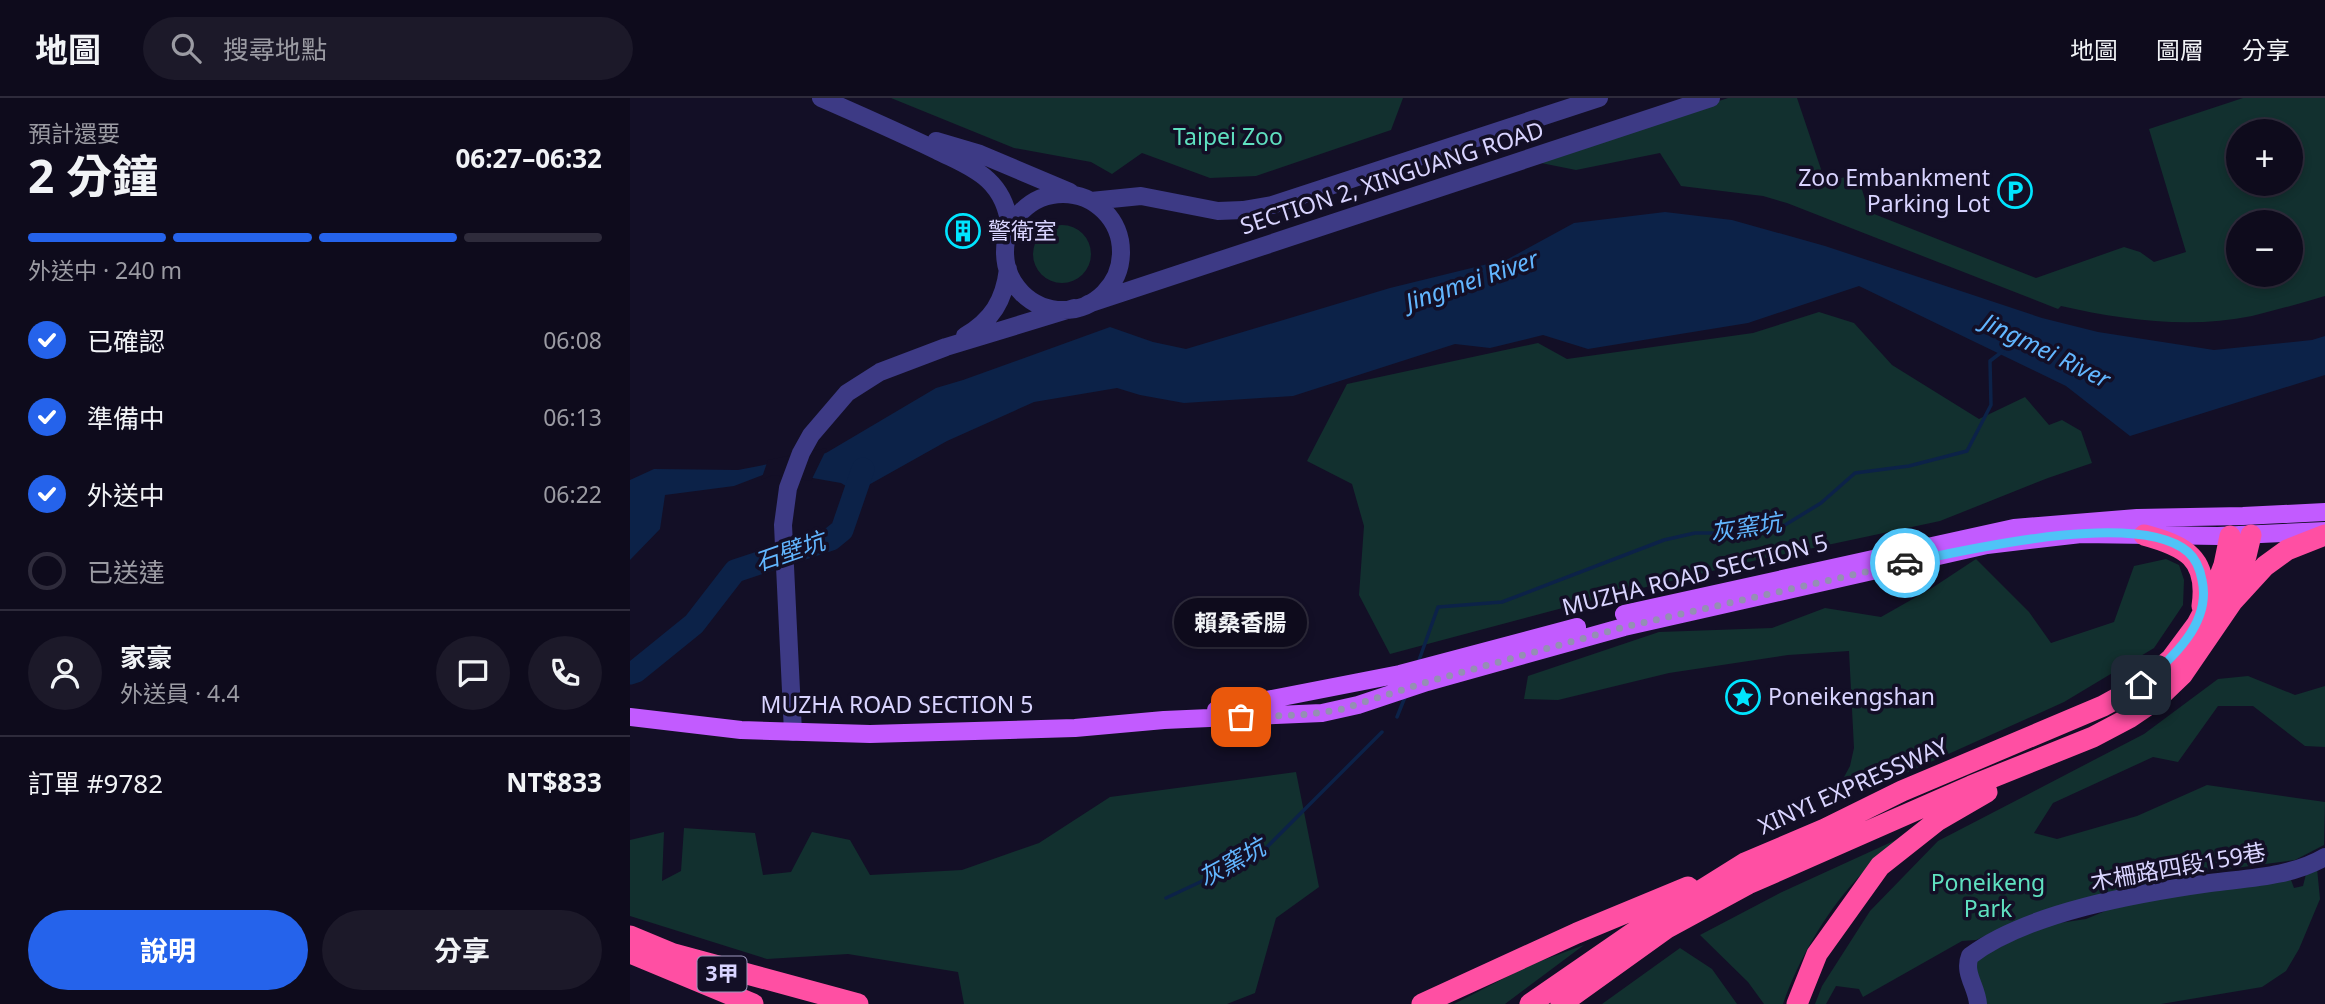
<!DOCTYPE html>
<html lang="zh-TW">
<meta charset="utf-8">
<style>
:root{--surface:#0e0b1c;--page:#1c1929;--text:#f1f3f6;--muted:#9b9ba3;--line:#2e2b3b;--accent:#2563eb}
body{margin:0;font-family:"Noto Sans","Noto Sans TC",sans-serif;background:var(--page);color:var(--text);height:100vh;display:flex;flex-direction:column;font-size:26px;white-space:nowrap}
*{box-sizing:border-box;margin:0}
p{font-size:23px;color:var(--muted)}
.icon{flex:none;width:38px;height:38px;fill:none;stroke:currentColor;stroke-width:2;stroke-linecap:round;stroke-linejoin:round}
.map{position:relative;flex:1;overflow:hidden}
.sheet{display:flex;flex-direction:column;background:var(--surface);width:630px}
.sheet>*{flex:none}
.buttons{position:absolute;left:1596px;top:21px;display:grid;gap:14px}
.buttons a{display:grid;place-items:center;width:77px;height:77px;border-radius:50%;background:var(--surface);box-shadow:0 4px 10px #0003,0 0 0 2px var(--line);font-size:35px}
.pin{position:absolute;display:grid;place-items:center;width:60px;height:60px;color:#fff;margin:-30px;border-radius:14px;box-shadow:0 4px 10px #0006}
.courier{position:absolute;display:grid;place-items:center;width:70px;height:70px;margin:-35px;border:5px solid #4fc3f7;border-radius:50%;background:#fff;color:#222;box-shadow:0 2px 9px #0007}
.bubble{position:absolute;height:49px;border-radius:24px;background:var(--surface);box-shadow:0 4px 10px #0003,0 0 0 2px var(--line);font-size:23px;font-weight:700;line-height:49px;text-align:center}
.headline em{font-style:normal;font-weight:700}
.headline div{display:flex;flex-direction:column-reverse}
.headline{display:flex;align-items:center;justify-content:space-between;height:119px;padding:0 28px}
h1{font-size:46px;font-weight:700;line-height:52px}
.bar{display:grid;grid-template-columns:repeat(4,1fr);gap:10px 7px;align-content:center;height:84px;padding:0 28px}
.bar i{height:9px;border-radius:5px;background:var(--line)}
.bar .selected{background:var(--accent)}
.bar p{grid-column:span 4}
.line{display:flex;align-items:center;gap:18px;padding:0 28px;border-top:2px solid var(--line)}
.line div{flex:1}
.round{display:grid;place-items:center;flex:none;width:74px;height:74px;border-radius:37px;background:var(--page)}
ol{padding:0 28px;list-style:none}
li{display:flex;align-items:center;gap:21px;height:77px}
li p{margin-inline-start:auto}
li .icon{padding:7px;border-radius:50%;background:var(--accent);color:#fff;stroke-width:4}
li:last-child{color:var(--muted)}
li i{width:38px;height:38px;border:4px solid var(--line);border-radius:50%}
.primary-button{display:flex;gap:14px;margin-top:auto;padding:14px 28px}
.primary-button a{flex:1;height:80px;border-radius:42px;background:var(--accent);color:#fff;font-size:28px;font-weight:700;line-height:80px;text-align:center}
.primary-button a+a{background:var(--page);color:var(--text)}
header{display:flex;align-items:center;gap:42px;box-sizing:border-box;height:98px;padding:0 35px;background:var(--surface);border-bottom:2px solid var(--line)}
header strong{font-size:33px}
nav{display:flex;gap:38px;margin-inline-start:auto;font-size:24px}
.search{width:490px;height:63px;background:var(--page);display:flex;align-items:center;gap:18px;box-sizing:border-box;padding:0 24px;border-radius:38px;color:var(--muted);font-size:26px}
main{display:flex;flex:1;min-height:0}
.map>svg:first-child{display:block}
.green{fill:#12302f;fill-rule:evenodd}
.water{fill:#0c2248}
.pier{fill:#130f26}
.lines{fill:none;stroke-linecap:round;stroke-linejoin:round}
.stream{stroke:#0c2248;stroke-width:3.5}
.river{stroke:#0c2248;stroke-width:23}
.minor{stroke:#3d3a85;stroke-width:18}
.major{stroke:#c25bff;stroke-width:18}
.highway{stroke:#ff4fa3;stroke-width:21}
.done{stroke:#948fb3;stroke-width:7;stroke-dasharray:0 12.6}
.route{stroke:#4fc3f7;stroke-width:9}
.labels{text-anchor:middle;stroke-width:7;stroke-linejoin:round;paint-order:stroke}
.shield{fill:#130f26;stroke:#9e99be;stroke-width:2}
.shield-label{font-size:21px;font-weight:bold;fill:#d9d4ff}
.park-label{font-size:23px;fill:#5fe0c0;stroke:#130f26}
.street-label{font-size:23px;fill:#d9d4ff;stroke:#130f26}
.poi-label{font-size:23px;fill:#d9d4ff;stroke:#130f26;text-anchor:start}
.water-label{font-size:24px;font-style:italic;fill:#62b6ff;stroke:#130f26}
</style>
<header>
<strong>地圖</strong>
<div class="search"><svg class="icon" aria-label="search" viewBox="0 0 24 24"><circle cx="10" cy="10" r="6"/><path d="M15 15l6 6"/></svg>搜尋地點</div>
<nav><a>地圖</a><a>圖層</a><a>分享</a></nav>
</header>
<main>
<section class="sheet">
<div class="headline"><div><h1>2 分鐘</h1><p>預計還要</p></div><em>06:27–06:32</em></div>
<div class="bar"><i class="selected"></i><i class="selected"></i><i class="selected"></i><i></i><p>外送中 · 240 m</p></div>
<ol>
<li><svg class="icon" aria-label="check" viewBox="0 0 24 24"><path d="M5 12l5 5 9-10"/></svg>已確認<p>06:08</p></li>
<li><svg class="icon" aria-label="check" viewBox="0 0 24 24"><path d="M5 12l5 5 9-10"/></svg>準備中<p>06:13</p></li>
<li><svg class="icon" aria-label="check" viewBox="0 0 24 24"><path d="M5 12l5 5 9-10"/></svg>外送中<p>06:22</p></li>
<li><i></i>已送達</li>
</ol>
<div class="line" style="height:126px"><a class="round"><svg class="icon" aria-label="person" viewBox="0 0 24 24"><circle cx="12" cy="8" r="4"/><path d="M4 21q1-7 8-7t8 7"/></svg></a><div><b>家豪</b><p>外送員 · 4.4</p></div><a class="round"><svg class="icon" aria-label="chat" viewBox="0 0 24 24"><path d="M4 5h16v11H9l-5 4z"/></svg></a><a class="round"><svg class="icon" aria-label="phone" viewBox="0 0 24 24"><path d="M5 4h4l2 5-3 2q2 4 5 5l2-3 5 2v4C11 20 4 13 5 4z"/></svg></a></div>
<div class="line" style="height:91px"><div>訂單 #9782</div><b>NT$833</b></div>
<div class="primary-button"><a>說明</a><a>分享</a></div>
</section>
<div class="map">
<svg width="1695" height="906" viewBox="0 0 1695 906">
<rect width="100%" height="100%" fill="#130f26"/>
<path class="green" d="M261,0H773L761,32L626,78L580,80L512,55L482,76L461,64L384,50Z
M1098,0H1167L1195,83L1221,78L1229,82L1239,114L1406,180L1494,149L1510,154L1524,164L1556,154L1519,31L1613,0H1695V198C1671,205 1647,212 1622,218C1560,231 1492,222 1431,208L1428,211L1157,105L1133,98L1051,88L1030,55L946,72L906,64ZM1608,33H1661V86H1608ZM1608,124H1661V177H1608Z
M403 156a29 29 0 1 1 58 0a29 29 0 1 1-58 0Z
M1189,214L1224,225L1262,267L1349,321L1395,299L1419,327L1432,322L1451,333L1462,365L1418,380L1310,423L1127,462L959,503L760,556L729,497L734,428L722,386L677,363L717,286L908,245L937,261L1123,235Z
M1346,461L1399,514L1421,545L1484,524L1504,468L1536,461L1549,467L1554,482L1553,507L1524,550L1434,604L1245,689L1207,692L1220,668L1224,650L1219,553L1158,557L1039,575L928,602L894,601L898,578L1029,534L1142,530L1195,510L1251,519L1302,490Z
M1618,578L1665,597L1695,588V649L1675,648L1623,608H1588L1548,664L1523,659L1423,705L1404,735L1427,741L1507,718L1577,687L1695,704L1694,747L1665,762L1545,778L1458,803L1408,814L1346,842L1332,843L1233,899L1229,891L1206,888L1196,906H1185L1192,888L1240,813L1308,743L1514,636L1588,581Z
M666,674L689,789L646,820L625,895L597,906H334L328,874L218,856L137,861L0,818V742L34,734L32,783L51,773L54,730L125,735L133,777L161,774L182,734L220,742L240,777L332,772L409,745L480,699Z
M1268,741C1254,754 1238,768 1225,783C1194,817 1168,863 1153,906H1134L1118,884L1070,837L1152,794Z
M1687,770L1690,801L1669,851L1656,873L1632,889L1531,906H1353L1343,869L1346,862L1410,828L1456,821L1485,809L1525,800L1661,782L1664,790L1673,788L1676,776Z
M954,847L875,906H824L900,867Z
M1050,850L1082,871L1107,906H972Z"/>
<path class="water" d="M1035,114L1102,122L1195,148L1412,220L1468,234L1584,252L1682,242L1695,238V277L1500,338L1436,288L1229,188L1118,225L958,251L913,237L860,250L825,246L663,298L554,305L510,297L487,290L404,304L317,343L226,394L211,385L143,373L104,388L35,397L30,431L0,462V382L24,371L108,372L196,355L306,290L333,282L480,229L523,244L556,251L760,190L878,161L944,125Z"/>
<path class="pier" d="M197,350L181,383L143,377L131,382L138,362Z"/>
<g class="lines">
<path class="stream" d="M788,565L808,509L872,504L1034,442L1065,435H1102L1155,427L1191,405L1225,375L1279,368L1337,353L1361,307L1360,263L1373,253
M767,619L775,599
M536,800L630,756L752,634"/>
<path class="river" d="M0,575L6,573L64,526L105,473L201,441L212,432L233,371"/>
<path class="minor" d="M191,0C230,17 268,34 306,52C323,61 343,68 358,82C372,95 378,111 380,130
M306,43L350,56L440,94
M375 154a58 58 0 1 1 116 0a58 58 0 1 1-116 0Z
M461,103L511,98L588,113L613,112L642,107L969,0
M458,206L1081,0
M335,238C362,222 374,203 378,171
M163,634L153,427L158,390L171,355L181,337L217,295L250,274L316,249L444,210
M1348,906C1347,889 1333,875 1340,858C1398,814 1509,795 1580,785C1618,780 1661,779 1695,759"/>
<path class="major" d="M994,516L1384,430L1507,420L1613,418L1695,414
M586,612L770,576L947,529
M0,619L111,632L240,636L445,630L534,622L692,615L728,607L797,584L994,529L1357,447L1451,436L1588,438L1695,433"/>
<path class="highway" d="M1514,437C1555,448 1579,460 1572,508
M1601,497L1616,458L1621,437
M0,838L53,860
M0,855L123,906
M40,855L228,906
M792,906L947,835L1058,789
M900,906L1003,835L1115,765L1195,731L1272,693L1473,608L1511,587L1541,561L1567,526L1583,496L1594,467L1600,438
M931,906L1037,830L1118,786L1341,688L1463,639L1499,620L1527,601L1552,577L1602,504L1635,468L1657,452L1695,437
M1167,906L1187,856L1250,768L1307,723L1357,694"/>
</g>
<g class="lines">
<path class="done" d="M611,619L670,617L709,612L797,584L994,529L1275,465"/>
<path class="route" d="M1275,465C1336,452 1508,411 1558,454C1566,461 1570,471 1572,482C1582,526 1541,561 1511,587"/>
</g>
<defs>
<g id="parking-ring" transform="scale(1.75)"><circle r="9.5" fill="#130f26" stroke="#00e5ff" stroke-width="1.5"/><path d="M-3.5-5.5H1a3.5 3.5 0 0 1 0 7H-1V5.5H-3.5ZM-1-3.4V-.6H.8a1.4 1.4 0 0 0 0-2.8Z" fill="#00e5ff"/></g>
<g id="building-ring" transform="scale(1.75)"><circle r="9.5" fill="#130f26" stroke="#00e5ff" stroke-width="1.5"/><path d="M-4-6H4V6H1V3H-1V6H-4ZM-2.5-4.3h1.7v1.8h-1.7ZM.8-4.3h1.7v1.8H.8ZM-2.5-1h1.7V.8h-1.7ZM.8-1h1.7V.8H.8Z" fill="#00e5ff"/></g>
<g id="sight-ring" transform="scale(1.75)"><circle r="9.5" fill="#130f26" stroke="#00e5ff" stroke-width="1.5"/><path d="M0-6L1.8-2.2L6-1.7L2.9 1.2L3.7 5.4L0 3.3L-3.7 5.4L-2.9 1.2L-6-1.7L-1.8-2.2Z" fill="#00e5ff"/></g>
</defs>
<g fill-rule="evenodd">
<use href="#parking-ring" x="1385" y="93"/>
<use href="#building-ring" x="333" y="133"/>
<use href="#sight-ring" x="1113" y="599"/>
</g>
<g class="labels">
<rect class="shield" x="67.5" y="858.5" width="49" height="35" rx="5"/>
<g class="shield-label">
<text x="92" y="883">3甲</text>
</g>
<g class="park-label">
<text x="598" y="47">Taipei Zoo</text>
<text x="1358" y="793">Poneikeng<tspan x="1358" dy="26">Park</tspan></text>
</g>
<g class="street-label">
<text transform="translate(762 80) rotate(-18)" y="8">SECTION 2, XINGUANG ROAD</text>
<text transform="translate(1065 477) rotate(-14)" y="8">MUZHA ROAD SECTION 5</text>
<text x="267" y="615">MUZHA ROAD SECTION 5</text>
<text transform="translate(1223 688) rotate(-24)" y="8">XINYI EXPRESSWAY</text>
<text transform="translate(1548 769) rotate(-10)" y="8">木柵路四段159巷</text>
</g>
<g class="poi-label">
<text x="1360" y="88" text-anchor="end">Zoo Embankment<tspan x="1360" dy="26">Parking Lot</tspan></text>
<text x="358" y="141">警衛室</text>
<text x="1138" y="607">Poneikengshan</text>
</g>
<g class="water-label">
<text transform="translate(842 183) rotate(-19)" y="8">Jingmei River</text>
<text transform="translate(1416 253) rotate(26)" y="8">Jingmei River</text>
<text transform="translate(1116 430) rotate(-9)" y="8">灰窯坑</text>
<text transform="translate(160 454) rotate(-19)" y="8">石壁坑</text>
<text transform="translate(602 765) rotate(-29)" y="8">灰窯坑</text>
</g>
</g>
</svg>
<div class="buttons">
<a>+</a>
<a>−</a>
</div>
<div class="pin" style="left:611px;top:619px;background:#ea580c"><svg class="icon" aria-label="bag" viewBox="0 0 24 24"><path d="M5 8h14l-1 12H6zM9 8a3 3 0 0 1 6 0"/></svg></div>
<div class="pin" style="left:1511px;top:587px;background:#1f2937"><svg class="icon" aria-label="home" viewBox="0 0 24 24"><path d="M3 11l9-7 9 7M6 9v11h12V9"/></svg></div>
<div class="courier" style="left:1275px;top:465px"><svg class="icon" aria-label="car" viewBox="0 0 24 24"><path d="M5 17H2v-5l4-1 3-4h7l3 4 3 1v5h-3M9 17h6M6 11h13"/><circle cx="7" cy="17" r="2"/><circle cx="17" cy="17" r="2"/></svg></div>
<div class="bubble" style="left:544px;top:500px;width:133px">賴桑香腸</div>
</div>
</main>
